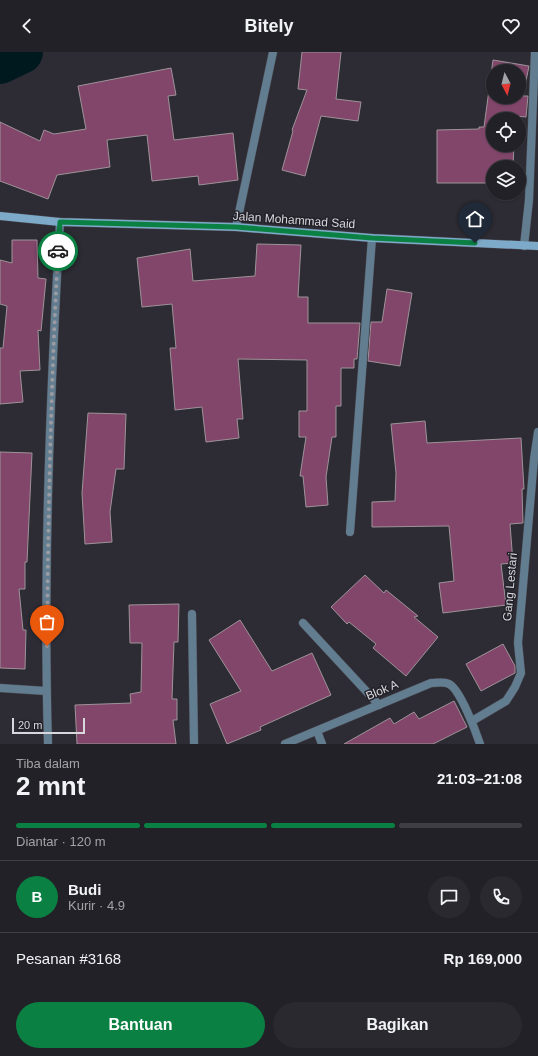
<!DOCTYPE html>
<html lang="id">
<meta charset="utf-8">
<style>
:root{--surface:#222127;--page:#2a292f;--text:#f1f3f6;--muted:#a2a3a7;--line:#3f3e44;--accent:#0b8043}
body{margin:0;font-family:Arial,sans-serif;background:var(--page);color:var(--text);height:100vh;display:flex;flex-direction:column;font-size:15px;white-space:nowrap}
*{box-sizing:border-box;margin:0}
p{font-size:13px;color:var(--muted)}
.icon{flex:none;width:22px;height:22px;fill:none;stroke:currentColor;stroke-width:2;stroke-linecap:round;stroke-linejoin:round}
.map{position:relative;height:692px;overflow:hidden}
.side{display:flex;flex-direction:column;background:var(--surface);flex:1}
.side>*{flex:none}
.needle{width:26px;rotate:173deg}
.buttons{position:absolute;left:486px;top:12px;display:grid;gap:8px}
.buttons a{display:grid;place-items:center;width:40px;height:40px;border-radius:50%;background:var(--surface);box-shadow:0 1px 3px #0004,0 0 0 1px var(--line);font-size:20px}
.scale{position:absolute;left:12px;bottom:10px;width:73px;box-sizing:border-box;padding-left:4px;border:2px solid #d7d7dc;border-top:0;font-size:11px;line-height:14px;white-space:nowrap;color:#d7d7dc;-webkit-text-stroke:3px #23222a;paint-order:stroke}
.pin{position:absolute;display:grid;place-items:center;width:34px;height:34px;color:#fff;margin:-41px -17px;border-radius:50% 50% 50% 0;rotate:-45deg;box-shadow:0 0 4px #0007}
.pin .icon{rotate:45deg}
.courier{position:absolute;display:grid;place-items:center;width:40px;height:40px;margin:-20px;border:3px solid #0b8043;border-radius:50%;background:#fff;color:#222;box-shadow:0 1px 5px #0007}
.headline em{font-style:normal;font-weight:700}
.headline div{display:flex;flex-direction:column-reverse}
.headline{display:flex;align-items:center;justify-content:space-between;height:68px;padding:0 16px}
h1{font-size:26px;font-weight:700;line-height:30px}
.bar{display:grid;grid-template-columns:repeat(4,1fr);gap:6px 4px;align-content:center;height:48px;padding:0 16px}
.bar i{height:5px;border-radius:3px;background:var(--line)}
.bar .selected{background:var(--accent)}
.bar p{grid-column:span 4}
.line{display:flex;align-items:center;gap:10px;padding:0 16px;border-top:1px solid var(--line)}
.line div{flex:1}
.round{display:grid;place-items:center;flex:none;width:42px;height:42px;border-radius:21px;background:var(--page)}
.primary-button{display:flex;gap:8px;margin-top:auto;padding:8px 16px}
.primary-button a{flex:1;height:46px;border-radius:24px;background:var(--accent);color:#fff;font-size:16px;font-weight:700;line-height:46px;text-align:center}
.primary-button a+a{background:var(--page);color:var(--text)}
header{display:flex;justify-content:space-between;align-items:center;height:52px;padding:0 16px;background:var(--surface);font-size:18px;font-weight:700}
.map>svg:first-child{display:block}
.lines{fill:none;stroke-linecap:round;stroke-linejoin:round}
.river{stroke:#00191f;stroke-width:44}
.building{fill:#82466b;stroke:#9e9399;fill-rule:evenodd}
.street-casing{stroke:#48474f;stroke-width:9}
.secondary-casing{stroke:#48474f;stroke-width:9}
.street{stroke:#627d90;stroke-width:8}
.secondary{stroke:#7eaac9;stroke-width:8}
.done{stroke:#9c9ba1;stroke-width:4;stroke-dasharray:0 7.2}
.route{stroke:#0b8043;stroke-width:5}
.labels{text-anchor:middle;stroke-width:3;stroke-linejoin:round;paint-order:stroke}
.street-label{font-size:12px;fill:#d7d7dc;stroke:#23222a}
</style>
<header><svg class="icon" aria-label="back" viewBox="0 0 24 24"><path d="M15 5l-7 7 7 7"/></svg>Bitely<svg class="icon" aria-label="heart" viewBox="0 0 24 24"><path d="M12 20l-8-8c-3-5 5-10 8-4 3-6 11-1 8 4z"/></svg></header>
<div class="map">
<svg width="538" height="692" viewBox="0 0 538 692">
<rect width="100%" height="100%" fill="#2d2c34"/>
<g class="lines">
<path class="river" d="M0,10L21,0"/>
</g>
<path class="building" d="M302,0H341L336,47L361,50L358,69L321,64L305,124L282,118L293,79L292,78L307,38L298,37Z
M493,8L529,14L523,44H528L526,65L515,64V67H493V93H514L513,115H493V131H437V78L479,77V75H484ZM493,19H519V45H493Z
M171,16L176,43L168,44L174,88L233,81L238,128L199,133L198,124L152,129L147,83L107,88L110,115L57,123L48,147L0,129V70L40,89L44,78L54,82L86,77L78,34Z
M12,188H37L38,226L46,227L41,279L38,278L40,318L20,319L23,350L0,352V296H3L7,254L0,252V208L12,211Z
M257,192L301,193L298,245H308V271H360L357,307H354V316H341V354H336V385H332L326,425L328,453L306,455L303,424H300L306,385H299V359H307V308L238,307L243,367H237L239,386L206,390L202,355L175,358L170,296H176L172,252L142,255L137,206L190,197L193,229L255,224Z
M387,237L412,241L400,314L368,309L371,270H382Z
M88,361L126,362L124,417H116L110,460L112,490L85,492L82,441Z
M425,369L427,391L521,386L524,437H522L523,471L510,472L513,511L501,512L506,553L443,561L439,531L454,529L449,474L372,475V450L395,449L396,421L391,372Z
M0,400L32,401L27,510H25V537H19L23,578H26L25,617L0,616Z
M365,523L384,541L386,538L418,564L414,565L438,585L406,624L373,596L376,592L349,570L347,572L331,555Z
M179,552L178,590H174L172,647H177V668H173L176,692H77L75,653L131,651L130,642L141,640L142,591H130L129,553Z
M240,568L272,619L312,601L331,643L260,675L261,678L227,692L210,652L241,639L209,588Z
M503,592L515,614V621L481,639L466,612Z
M454,649L467,675L433,692H344L390,666L394,672L414,660L419,667Z"/>
<g class="lines">
<g class="street-casing">
<path id="street" d="M236,175L273,0
M524,194L529,148L535,0
M350,480L372,186
M192,562L194,692
M303,571L379,653
M0,636L46,639
M472,669L506,649L515,635L521,621L518,591L534,407L538,380
M317,679L322,692
M48,692C43,518 50,344 60,170
M285,692L431,631C436,631 444,629 449,632C460,637 476,680 480,692"/>
</g>
<g class="secondary-casing">
<path id="secondary" d="M0,164L60,170L236,175L372,186L538,194"/>
</g>
<use href="#street" class="street"/>
<use href="#secondary" class="secondary"/>
</g>
<g class="lines">
<path class="done" d="M47,594C48,462 51,331 58,199"/>
<path class="route" d="M58,199L60,170L236,175L372,186L475,191"/>
</g>
<g class="labels">
<g class="street-label">
<text transform="translate(294 168) rotate(4)" y="4">Jalan Mohammad Said</text>
<text transform="translate(510 535) rotate(-85)" y="4">Gang Lestari</text>
<text transform="translate(382 638) rotate(-23)" y="4">Blok A</text>
</g>
</g>
</svg>
<div class="buttons">
<a><svg class="needle" viewBox="-14 -14 28 28"><path d="M0-13l5 13h-10z" fill="#e53935"/><path d="M0 13l5-13h-10z" fill="#a2a3a7"/></svg></a>
<a><svg class="icon" aria-label="locate" viewBox="0 0 24 24"><circle cx="12" cy="12" r="6"/><path d="M12 2v4M12 18v4M2 12h4M18 12h4"/></svg></a>
<a><svg class="icon" aria-label="layers" viewBox="0 0 24 24"><path d="M12 4l9 5-9 5-9-5zM3 14l9 5 9-5"/></svg></a>
</div>
<div class="scale">20 m</div>
<div class="pin" style="left:47px;top:594px;background:#ea580c"><svg class="icon" aria-label="bag" viewBox="0 0 24 24"><path d="M5 8h14l-1 12H6zM9 8a3 3 0 0 1 6 0"/></svg></div>
<div class="pin" style="left:475px;top:191px;background:#1f2937"><svg class="icon" aria-label="home" viewBox="0 0 24 24"><path d="M3 11l9-7 9 7M6 9v11h12V9"/></svg></div>
<div class="courier" style="left:58px;top:199px"><svg class="icon" aria-label="car" viewBox="0 0 24 24"><path d="M5 17H2v-5l4-1 3-4h7l3 4 3 1v5h-3M9 17h6M6 11h13"/><circle cx="7" cy="17" r="2"/><circle cx="17" cy="17" r="2"/></svg></div>
</div>
<section class="side">
<div class="headline"><div><h1>2 mnt</h1><p>Tiba dalam</p></div><em>21:03–21:08</em></div>
<div class="bar"><i class="selected"></i><i class="selected"></i><i class="selected"></i><i></i><p>Diantar · 120 m</p></div>
<div class="line" style="height:72px"><b class="round" style="background:var(--accent);color:#fff">B</b><div><b>Budi</b><p>Kurir · 4.9</p></div><a class="round"><svg class="icon" aria-label="chat" viewBox="0 0 24 24"><path d="M4 5h16v11H9l-5 4z"/></svg></a><a class="round"><svg class="icon" aria-label="phone" viewBox="0 0 24 24"><path d="M5 4h4l2 5-3 2q2 4 5 5l2-3 5 2v4C11 20 4 13 5 4z"/></svg></a></div>
<div class="line" style="height:52px"><div>Pesanan #3168</div><b>Rp 169,000</b></div>
<div class="primary-button"><a>Bantuan</a><a>Bagikan</a></div>
</section>
